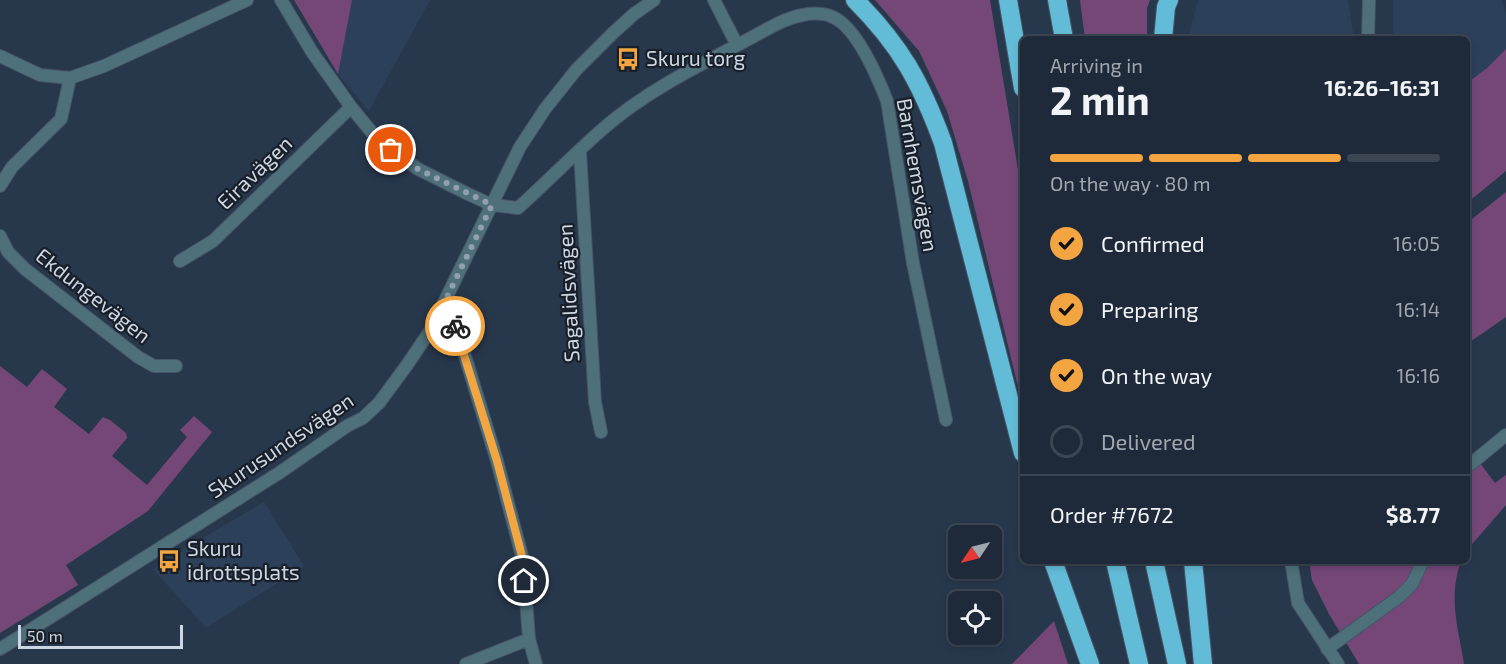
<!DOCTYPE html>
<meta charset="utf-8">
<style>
:root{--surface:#1e2a39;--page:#2b3644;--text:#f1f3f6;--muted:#a1a7ae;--line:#3c4653;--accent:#f2a541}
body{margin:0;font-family:"Exo 2",sans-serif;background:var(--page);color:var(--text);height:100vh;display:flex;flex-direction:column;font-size:22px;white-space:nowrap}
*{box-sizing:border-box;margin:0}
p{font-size:20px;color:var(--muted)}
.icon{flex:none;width:33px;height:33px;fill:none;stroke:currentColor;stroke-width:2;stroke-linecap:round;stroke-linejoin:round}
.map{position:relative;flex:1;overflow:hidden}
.side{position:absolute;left:1020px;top:36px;width:450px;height:528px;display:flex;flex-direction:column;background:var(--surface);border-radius:9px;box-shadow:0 3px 9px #0003,0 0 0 2px var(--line)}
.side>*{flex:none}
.needle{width:39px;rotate:235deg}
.fabs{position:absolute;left:948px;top:525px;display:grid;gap:12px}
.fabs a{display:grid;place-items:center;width:54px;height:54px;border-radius:9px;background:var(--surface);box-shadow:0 3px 9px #0003,0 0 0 2px var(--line);font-size:30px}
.scale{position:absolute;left:18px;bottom:15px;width:165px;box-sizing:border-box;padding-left:6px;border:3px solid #cdd7e4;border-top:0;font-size:16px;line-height:21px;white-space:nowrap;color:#cdd7e4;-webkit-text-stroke:4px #181f28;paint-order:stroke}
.pin{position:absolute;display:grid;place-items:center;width:51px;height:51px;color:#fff;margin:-26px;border:3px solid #fff;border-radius:50%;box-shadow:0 2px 6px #0007}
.courier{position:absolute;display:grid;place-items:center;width:60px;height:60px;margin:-30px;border:4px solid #f2a541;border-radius:50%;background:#fff;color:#222;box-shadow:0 2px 8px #0007}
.headline em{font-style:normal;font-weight:700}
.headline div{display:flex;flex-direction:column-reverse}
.headline{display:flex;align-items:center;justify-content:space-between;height:102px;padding:0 30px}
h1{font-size:39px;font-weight:700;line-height:45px}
.bar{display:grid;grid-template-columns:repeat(4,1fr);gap:9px 6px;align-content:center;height:72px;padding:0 30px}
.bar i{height:8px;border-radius:4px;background:var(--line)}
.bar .on{background:var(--accent)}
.bar p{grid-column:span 4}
.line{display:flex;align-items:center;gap:15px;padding:0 30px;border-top:2px solid var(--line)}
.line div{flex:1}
ol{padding:0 30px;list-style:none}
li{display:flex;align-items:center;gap:18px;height:66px}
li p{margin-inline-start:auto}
li .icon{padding:6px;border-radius:50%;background:var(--accent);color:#111;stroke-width:4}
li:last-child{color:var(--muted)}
li i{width:33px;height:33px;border:3px solid var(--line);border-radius:50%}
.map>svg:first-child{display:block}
.built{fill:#2c405a}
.green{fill:#744777}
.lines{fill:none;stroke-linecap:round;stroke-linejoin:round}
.minor-casing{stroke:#465567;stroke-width:14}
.tertiary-casing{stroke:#465567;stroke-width:14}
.motorway-casing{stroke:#465567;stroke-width:20}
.minor{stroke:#4e707b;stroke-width:12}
.tertiary{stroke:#4e707b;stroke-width:12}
.motorway{stroke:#63bcd7;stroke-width:18}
.done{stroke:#939faf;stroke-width:6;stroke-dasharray:0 10.8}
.route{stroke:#f2a541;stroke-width:8}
.labels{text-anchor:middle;stroke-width:4.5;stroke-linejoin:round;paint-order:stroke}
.poi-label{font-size:21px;fill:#cdd7e4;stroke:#181f28;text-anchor:start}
.street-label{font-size:21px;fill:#cdd7e4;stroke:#181f28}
</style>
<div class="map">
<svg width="1506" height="664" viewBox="0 0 1506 664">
<rect width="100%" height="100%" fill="#28384c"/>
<path class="built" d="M294,0H430L369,111L338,74Z
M1198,0H1348L1354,39H1188Z
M1393,0H1502L1506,14V49L1487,68L1467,83V39H1393Z
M264,502L304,566L206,628L153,569L183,551L182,550Z"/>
<path class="green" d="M294,0H352L338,74Z
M875,0H990L1023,200V407L968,181L947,111L919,51Z
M1080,0H1150L1147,8V39H1085Z
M1506,49V171L1467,203V83L1487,68Z
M1506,192V317L1467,344V223Z
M0,366L27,387L42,369L67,389L54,407L89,434L103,417L110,420L126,433L127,438L112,456L147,485L187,437L180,430L194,416L212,432L148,511L66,565L78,585L0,633Z
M1467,452L1474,455L1495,483L1506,475V505L1467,550Z
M1309,561H1461C1448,598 1458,627 1464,664H1359L1329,614L1312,580Z
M1054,621L1068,664H1012Z"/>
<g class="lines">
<g class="minor-casing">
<path id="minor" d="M281,0L312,52L351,107L378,140L418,169L466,193L492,205L518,208C547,182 575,153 605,127C647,91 696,67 745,41C763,32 783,18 803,15C810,13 824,13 830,16C856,24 878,78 887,101L913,263L946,420
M714,0L737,45
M1368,39L1369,0
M0,56L40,75L70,78L104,66L247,0
M580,152L595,402L601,432
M0,186L12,167L61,119L70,78
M0,236L8,252L25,269L138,357L154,366H176
M180,261L213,241L351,107
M447,297L497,461L523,560L529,639L536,664
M1467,467L1506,435
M1291,561L1298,603L1338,664
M1327,649L1399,597L1412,584L1423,561
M466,664L529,639"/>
</g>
<g class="tertiary-casing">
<path id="tertiary" d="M0,649L279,473L347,426L363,418L379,403L407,365L430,331L520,147L545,109L576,70L613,33L634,14L654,0"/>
</g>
<g class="motorway-casing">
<path id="motorway" d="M855,0C901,46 921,83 943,143L1023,453
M1008,0L1023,88
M1057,0L1064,39
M1163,39L1166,7L1169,0
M1053,561L1090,664
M1115,561L1139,664
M1154,561L1177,664
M1193,561L1203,664"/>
</g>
<use href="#minor" class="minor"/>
<use href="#tertiary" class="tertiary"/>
<use href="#motorway" class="motorway"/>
</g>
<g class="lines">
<path class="done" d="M391,150L418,169L492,205L447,297L455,326"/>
<path class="route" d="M455,326L497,461L523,560L524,581"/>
</g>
<defs>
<g id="bus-bare" transform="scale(1.8)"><path d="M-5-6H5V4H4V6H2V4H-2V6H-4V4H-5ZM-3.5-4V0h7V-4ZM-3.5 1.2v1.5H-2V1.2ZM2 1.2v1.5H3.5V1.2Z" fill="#f2a541" stroke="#181f28" stroke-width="2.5" paint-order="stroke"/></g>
</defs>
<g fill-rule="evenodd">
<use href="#bus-bare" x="628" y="59"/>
<use href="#bus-bare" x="169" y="561"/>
</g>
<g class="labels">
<g class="poi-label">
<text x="646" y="66">Skuru torg</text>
<text x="187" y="556">Skuru<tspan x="187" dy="24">idrottsplats</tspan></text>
</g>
<g class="street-label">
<text transform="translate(255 173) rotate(-44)" y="7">Eiravägen</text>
<text transform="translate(917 175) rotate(80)" y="7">Barnhemsvägen</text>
<text transform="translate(569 293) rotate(-93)" y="7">Sagalidsvägen</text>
<text transform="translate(93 296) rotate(38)" y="7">Ekdungevägen</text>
<text transform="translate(281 446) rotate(-34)" y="7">Skurusundsvägen</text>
</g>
</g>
</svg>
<div class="fabs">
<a><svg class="needle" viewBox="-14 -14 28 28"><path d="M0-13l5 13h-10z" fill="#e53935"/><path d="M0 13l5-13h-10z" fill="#a1a7ae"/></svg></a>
<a><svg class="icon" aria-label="locate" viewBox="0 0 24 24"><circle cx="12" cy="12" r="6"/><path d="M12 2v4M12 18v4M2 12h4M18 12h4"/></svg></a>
</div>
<div class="scale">50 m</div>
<div class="pin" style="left:391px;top:150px;background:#ea580c"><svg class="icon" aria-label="bag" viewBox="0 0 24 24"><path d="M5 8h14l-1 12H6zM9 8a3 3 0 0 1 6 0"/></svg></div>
<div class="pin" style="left:524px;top:581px;background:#1f2937"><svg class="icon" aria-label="home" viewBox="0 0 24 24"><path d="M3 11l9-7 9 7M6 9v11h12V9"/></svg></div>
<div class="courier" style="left:455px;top:326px"><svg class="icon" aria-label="bike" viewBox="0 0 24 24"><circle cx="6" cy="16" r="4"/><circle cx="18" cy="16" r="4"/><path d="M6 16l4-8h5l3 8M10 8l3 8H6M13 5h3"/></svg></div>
<section class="side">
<div class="headline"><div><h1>2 min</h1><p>Arriving in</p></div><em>16:26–16:31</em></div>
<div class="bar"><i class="on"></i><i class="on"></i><i class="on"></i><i></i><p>On the way · 80 m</p></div>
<ol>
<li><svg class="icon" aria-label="check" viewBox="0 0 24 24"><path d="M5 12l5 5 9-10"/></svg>Confirmed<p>16:05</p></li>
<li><svg class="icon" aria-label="check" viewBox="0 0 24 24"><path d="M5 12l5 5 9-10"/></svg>Preparing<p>16:14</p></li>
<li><svg class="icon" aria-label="check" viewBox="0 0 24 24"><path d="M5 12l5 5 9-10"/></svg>On the way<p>16:16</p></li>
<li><i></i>Delivered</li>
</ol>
<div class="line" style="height:78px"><div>Order #7672</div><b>$8.77</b></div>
</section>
</div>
